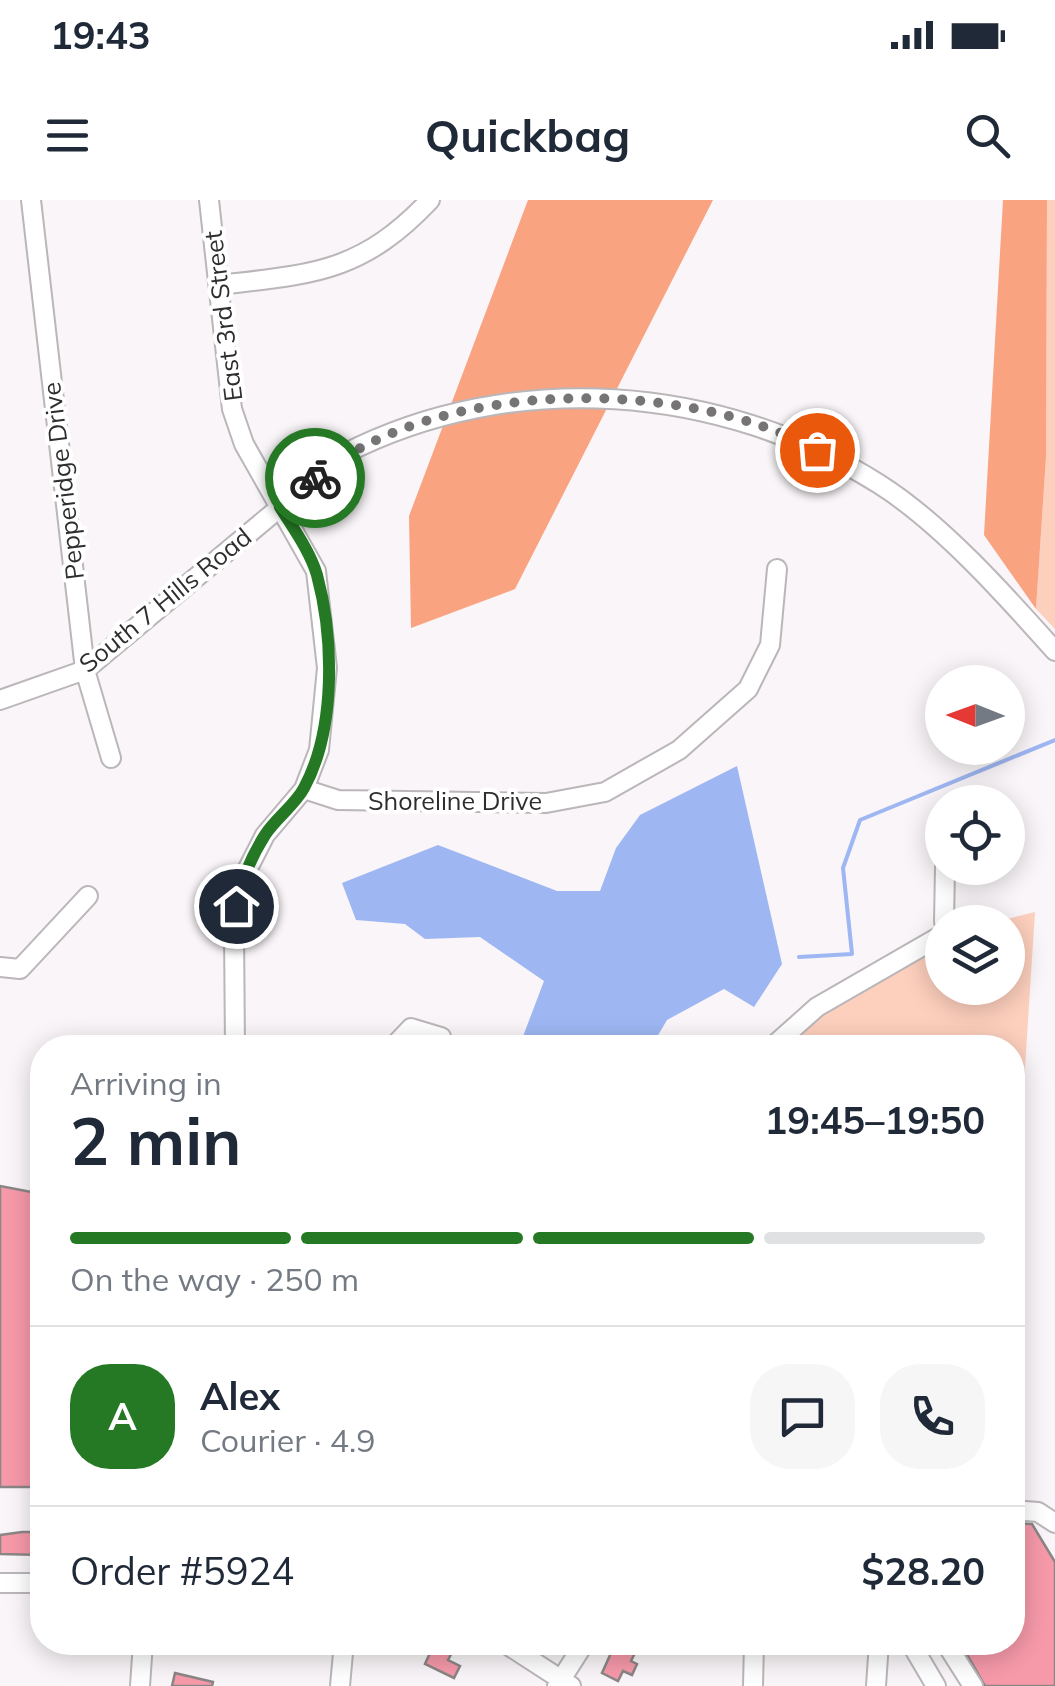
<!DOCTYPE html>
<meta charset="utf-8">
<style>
:root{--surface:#fff;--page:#f6f6f7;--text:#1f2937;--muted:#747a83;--line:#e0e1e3;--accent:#257924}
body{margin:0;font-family:Mulish,sans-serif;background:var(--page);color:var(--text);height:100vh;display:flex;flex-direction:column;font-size:38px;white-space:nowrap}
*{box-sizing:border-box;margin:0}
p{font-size:32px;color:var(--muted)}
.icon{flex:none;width:55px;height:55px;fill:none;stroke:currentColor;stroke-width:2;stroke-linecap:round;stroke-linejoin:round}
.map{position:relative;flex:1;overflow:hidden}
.panel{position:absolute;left:30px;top:835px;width:995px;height:620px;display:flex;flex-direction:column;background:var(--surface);border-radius:40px;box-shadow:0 5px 25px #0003}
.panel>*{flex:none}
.needle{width:65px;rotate:271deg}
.buttons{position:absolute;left:925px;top:465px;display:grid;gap:20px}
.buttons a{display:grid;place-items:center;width:100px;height:100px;border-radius:50%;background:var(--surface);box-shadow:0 5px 25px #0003;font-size:50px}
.pin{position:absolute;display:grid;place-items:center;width:85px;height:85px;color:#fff;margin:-42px;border:5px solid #fff;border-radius:50%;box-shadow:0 2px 10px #0007}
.courier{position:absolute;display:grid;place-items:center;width:100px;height:100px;margin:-50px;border:8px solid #257924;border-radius:50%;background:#fff;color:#222;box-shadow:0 2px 12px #0007}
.head em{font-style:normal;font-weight:700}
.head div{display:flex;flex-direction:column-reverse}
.head{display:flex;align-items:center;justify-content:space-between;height:170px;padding:0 40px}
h1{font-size:65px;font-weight:700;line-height:75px}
.bar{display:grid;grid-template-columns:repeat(4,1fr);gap:15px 10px;align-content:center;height:120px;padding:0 40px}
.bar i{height:12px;border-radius:8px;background:var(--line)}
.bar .active{background:var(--accent)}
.bar p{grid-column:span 4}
.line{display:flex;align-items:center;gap:25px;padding:0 40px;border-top:2px solid var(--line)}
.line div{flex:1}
.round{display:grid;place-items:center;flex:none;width:105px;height:105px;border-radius:40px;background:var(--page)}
.status{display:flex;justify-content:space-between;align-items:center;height:70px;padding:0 50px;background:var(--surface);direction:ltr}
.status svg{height:28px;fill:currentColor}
header{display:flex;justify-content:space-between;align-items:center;height:130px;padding:0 40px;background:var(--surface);font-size:45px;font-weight:700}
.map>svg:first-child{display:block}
.green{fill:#fdcfbd}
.forest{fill:#f9a381}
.water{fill:#9eb6f2}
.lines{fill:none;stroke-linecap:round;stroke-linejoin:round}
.stream{stroke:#9eb6f2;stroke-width:4}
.building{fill:#f699a9;stroke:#8b8686;stroke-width:2.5}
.minor-casing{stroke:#bab6b9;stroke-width:22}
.minor{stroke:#fff;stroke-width:18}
.done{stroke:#767475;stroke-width:10;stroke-dasharray:0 18}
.route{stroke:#257924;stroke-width:12}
.labels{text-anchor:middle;stroke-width:8;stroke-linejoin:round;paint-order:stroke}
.street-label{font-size:25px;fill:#2f2e2f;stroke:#fff}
</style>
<div class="status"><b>19:43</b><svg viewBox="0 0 49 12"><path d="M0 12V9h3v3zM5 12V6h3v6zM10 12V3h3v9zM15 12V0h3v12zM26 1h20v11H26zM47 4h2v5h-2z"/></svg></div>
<header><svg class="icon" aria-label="menu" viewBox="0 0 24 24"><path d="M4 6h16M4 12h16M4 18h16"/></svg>Quickbag<svg class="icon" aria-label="search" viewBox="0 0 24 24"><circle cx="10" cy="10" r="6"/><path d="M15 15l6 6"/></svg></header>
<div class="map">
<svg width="1055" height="1486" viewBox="0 0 1055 1486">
<rect width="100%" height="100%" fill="#f9f5f8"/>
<path class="green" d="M1047,0H1055V429L1036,409L1046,257Z
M1035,712L1013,1053L1012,848H771L942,738V788H1008V722H996Z"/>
<path class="forest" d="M528,0H713L515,389L411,428L409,316Z
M1003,0H1047L1046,257L1036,409L984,335Z"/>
<path class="water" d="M737,566L782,764L754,807L724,789L667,820L651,847H519L544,781L480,737L425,739L405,724L356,720L342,683L438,645L557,691H600L616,648L640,615Z"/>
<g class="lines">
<path class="stream" d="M799,757L852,754L843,668L860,620L1055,540"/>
</g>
<path class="building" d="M0,986L42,994V1287H0Z
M1012,1323L1032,1324L1055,1362V1486H985L960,1442H1012Z
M22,1332H42V1355L0,1354V1335Z
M435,1442L455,1447L448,1460L460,1466L454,1478L425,1464Z
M616,1442L636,1451L631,1461L637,1464L632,1475L623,1471L618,1481L602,1473Z
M175,1473L213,1482L212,1486H172Z"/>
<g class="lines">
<g class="minor-casing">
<path id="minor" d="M31,0L85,470L111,558
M209,0L232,209L244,244L316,371L327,468L319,550L304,589L265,635L241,682L234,730L235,848
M219,85C313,74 361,73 430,0
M0,500L85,470L344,254C512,168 720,184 879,284C941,323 1006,396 1055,451
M304,589L338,600L546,603L605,592L679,550L748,489L770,445L777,369
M944,722L945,668
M0,767L20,769L88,696
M411,828L441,837L442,848
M392,848L411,828
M771,848L817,807L942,735
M1012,1310L1038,1312L1055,1323
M0,1383H42
M503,1442L571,1486
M910,1442L936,1486
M945,1442L973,1486
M140,1486L143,1442
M340,1486L344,1442
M557,1486L585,1442
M753,1486L754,1442
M876,1486L879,1442"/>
</g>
<use href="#minor" class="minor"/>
</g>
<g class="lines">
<path class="done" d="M315,278C437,178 681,176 817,250"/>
<path class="route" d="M236,706C241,682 251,657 265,635C276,618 295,605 304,588C336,529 334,438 317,375C310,351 293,328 280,307L315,278"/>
</g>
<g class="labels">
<g class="street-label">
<text transform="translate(223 116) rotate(-97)" y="9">East 3rd Street</text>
<text transform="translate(63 281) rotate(-97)" y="9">Pepperidge Drive</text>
<text transform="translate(165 400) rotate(-39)" y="9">South 7 Hills Road</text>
<text x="455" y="610">Shoreline Drive</text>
</g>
</g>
</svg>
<div class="buttons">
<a><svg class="needle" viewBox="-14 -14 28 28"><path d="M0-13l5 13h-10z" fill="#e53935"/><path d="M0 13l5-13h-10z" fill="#747a83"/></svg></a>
<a><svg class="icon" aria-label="locate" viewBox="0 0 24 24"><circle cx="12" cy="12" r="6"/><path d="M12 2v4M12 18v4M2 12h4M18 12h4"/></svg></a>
<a><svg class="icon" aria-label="layers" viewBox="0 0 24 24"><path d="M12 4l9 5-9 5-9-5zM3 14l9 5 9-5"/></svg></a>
</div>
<div class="pin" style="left:817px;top:250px;background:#ea580c"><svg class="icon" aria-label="bag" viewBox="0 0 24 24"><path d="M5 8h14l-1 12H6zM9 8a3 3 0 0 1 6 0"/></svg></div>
<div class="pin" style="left:236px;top:706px;background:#1f2937"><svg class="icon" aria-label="home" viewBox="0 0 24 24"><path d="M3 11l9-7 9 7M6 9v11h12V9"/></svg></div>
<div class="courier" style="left:315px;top:278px"><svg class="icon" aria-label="bike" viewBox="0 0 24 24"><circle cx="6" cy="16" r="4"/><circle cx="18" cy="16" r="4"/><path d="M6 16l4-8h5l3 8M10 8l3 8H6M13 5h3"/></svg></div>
<section class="panel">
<div class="head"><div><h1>2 min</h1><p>Arriving in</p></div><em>19:45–19:50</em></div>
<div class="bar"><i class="active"></i><i class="active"></i><i class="active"></i><i></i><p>On the way · 250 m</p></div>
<div class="line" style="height:180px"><b class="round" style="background:var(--accent);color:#fff">A</b><div><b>Alex</b><p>Courier · 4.9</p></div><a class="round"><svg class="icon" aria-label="chat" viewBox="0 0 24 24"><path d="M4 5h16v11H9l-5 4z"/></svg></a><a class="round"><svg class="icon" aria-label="phone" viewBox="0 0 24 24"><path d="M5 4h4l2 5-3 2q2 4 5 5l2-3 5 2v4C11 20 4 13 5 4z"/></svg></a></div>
<div class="line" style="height:130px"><div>Order #5924</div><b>$28.20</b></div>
</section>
</div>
